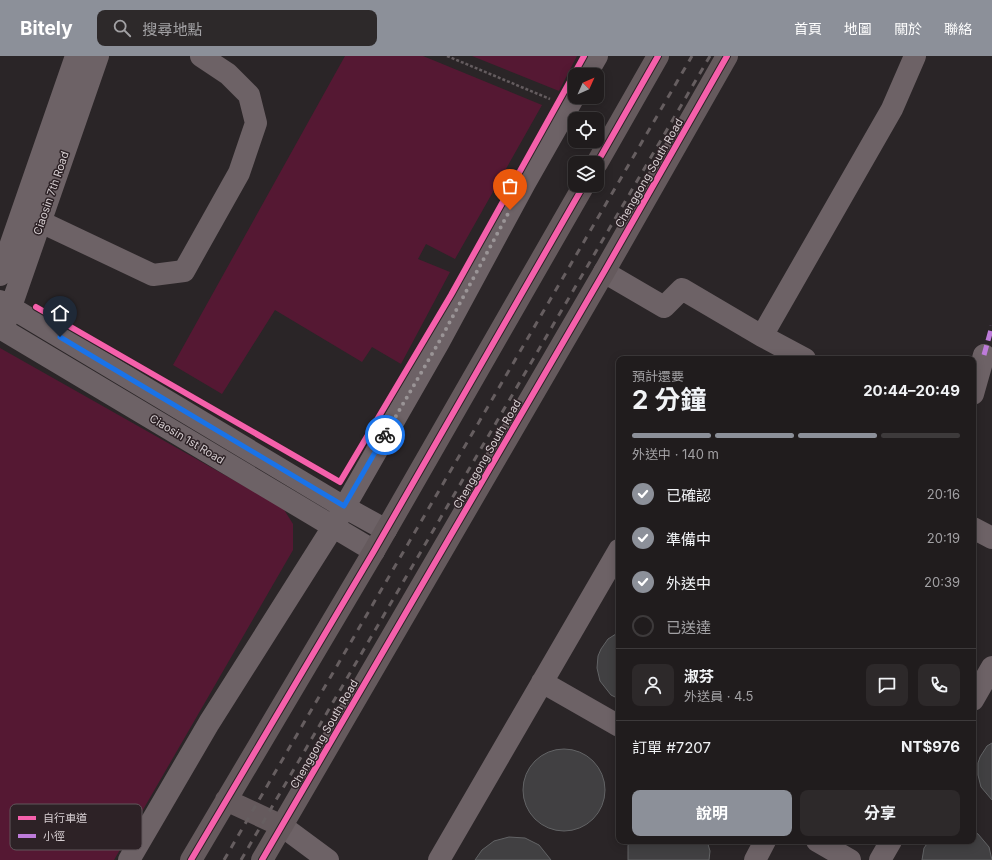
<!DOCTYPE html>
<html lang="zh-TW">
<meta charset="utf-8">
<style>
:root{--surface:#201c1d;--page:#2d292a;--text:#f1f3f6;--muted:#a2a1a4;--line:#3d3a3b;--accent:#8c9099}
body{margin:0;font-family:Inter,"Noto Sans TC",sans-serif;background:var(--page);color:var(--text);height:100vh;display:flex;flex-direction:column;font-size:15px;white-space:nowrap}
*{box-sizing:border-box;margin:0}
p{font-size:13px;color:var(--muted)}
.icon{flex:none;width:22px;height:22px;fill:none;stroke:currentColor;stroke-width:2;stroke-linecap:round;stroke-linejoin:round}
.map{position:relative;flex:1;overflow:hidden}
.side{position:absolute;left:616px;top:300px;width:360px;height:488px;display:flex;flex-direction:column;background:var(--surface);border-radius:8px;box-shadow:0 2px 10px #0003,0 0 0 1px var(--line)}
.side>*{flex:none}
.needle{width:26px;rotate:45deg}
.fabs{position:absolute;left:568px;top:12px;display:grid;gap:8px}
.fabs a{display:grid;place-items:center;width:36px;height:36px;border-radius:8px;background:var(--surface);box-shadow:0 2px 10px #0003,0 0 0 1px var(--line);font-size:20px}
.pin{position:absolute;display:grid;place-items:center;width:34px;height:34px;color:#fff;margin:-41px -17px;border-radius:50% 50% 50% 0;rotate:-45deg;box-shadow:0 0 4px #0007}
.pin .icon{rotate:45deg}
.courier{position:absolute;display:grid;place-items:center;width:40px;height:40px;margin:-20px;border:3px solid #1a73e8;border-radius:50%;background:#fff;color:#222;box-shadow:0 1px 5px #0007}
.headline em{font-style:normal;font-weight:700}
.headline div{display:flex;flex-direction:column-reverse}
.headline{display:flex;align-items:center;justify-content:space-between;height:68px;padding:0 16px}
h1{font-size:26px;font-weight:700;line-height:30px}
.bar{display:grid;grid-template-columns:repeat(4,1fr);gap:6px 4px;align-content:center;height:48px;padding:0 16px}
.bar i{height:5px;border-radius:3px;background:var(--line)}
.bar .current{background:var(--accent)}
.bar p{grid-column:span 4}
.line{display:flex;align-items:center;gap:10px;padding:0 16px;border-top:1px solid var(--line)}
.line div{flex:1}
.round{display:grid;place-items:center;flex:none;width:42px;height:42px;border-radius:8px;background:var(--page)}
ol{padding:0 16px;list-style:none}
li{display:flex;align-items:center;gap:12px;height:44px}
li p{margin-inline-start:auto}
li .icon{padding:4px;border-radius:50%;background:var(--accent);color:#fff;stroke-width:4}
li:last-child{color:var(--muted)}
li i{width:22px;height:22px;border:2px solid var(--line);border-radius:50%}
.cta{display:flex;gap:8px;margin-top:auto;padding:8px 16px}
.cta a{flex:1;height:46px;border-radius:8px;background:var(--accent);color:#fff;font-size:16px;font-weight:700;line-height:46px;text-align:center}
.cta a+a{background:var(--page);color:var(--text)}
header{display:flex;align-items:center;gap:24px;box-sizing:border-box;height:56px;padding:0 20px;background:var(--accent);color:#fff}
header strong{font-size:19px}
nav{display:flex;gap:22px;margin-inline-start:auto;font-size:14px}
.search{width:280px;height:36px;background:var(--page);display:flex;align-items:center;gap:10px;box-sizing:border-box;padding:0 14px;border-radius:8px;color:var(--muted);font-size:15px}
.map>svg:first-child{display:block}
.green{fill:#551833}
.building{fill:#414042;stroke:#626365}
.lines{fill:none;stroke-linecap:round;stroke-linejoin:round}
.path{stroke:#645c5f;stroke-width:2.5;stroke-dasharray:3 2;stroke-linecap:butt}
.minor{stroke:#6d6266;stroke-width:22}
.major{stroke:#655a5d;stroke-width:22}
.rail{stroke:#665e60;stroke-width:3;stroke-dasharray:7 7;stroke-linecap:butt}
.quiet{stroke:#bd7bd9;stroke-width:5;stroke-dasharray:10 5;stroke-linecap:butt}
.cycleway-casing{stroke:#2d2226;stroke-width:8}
.cycleway{stroke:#f560ab;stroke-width:6}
.done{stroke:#9a9496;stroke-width:4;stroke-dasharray:0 7.2}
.route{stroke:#1a73e8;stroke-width:5}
.labels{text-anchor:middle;stroke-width:3;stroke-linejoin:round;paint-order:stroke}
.street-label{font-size:11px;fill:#d7cfd2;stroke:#2d2226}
.key{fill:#2d2226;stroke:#60565a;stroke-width:1}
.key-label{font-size:11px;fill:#d7cfd2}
</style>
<header>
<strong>Bitely</strong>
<div class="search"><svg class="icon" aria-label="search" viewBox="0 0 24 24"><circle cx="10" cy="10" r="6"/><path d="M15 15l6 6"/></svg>搜尋地點</div>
<nav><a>首頁</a><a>地圖</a><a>關於</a><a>聯絡</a></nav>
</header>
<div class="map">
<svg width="992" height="804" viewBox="0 0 992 804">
<rect width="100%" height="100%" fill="#2a2527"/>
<path class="green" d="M345,0H423L542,49L455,203L426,188L418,203L450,216L401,308L372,291L362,306L275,254L222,338L173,309Z
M472,0H577L559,35Z
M0,292L283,452L293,468V494L114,804H0Z"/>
<path class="building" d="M619,576V643L611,639L600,625L597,612L598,600L601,593L608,583Z
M992,687V744L981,731L978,719V707L980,701L987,690Z
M523 734a41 41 0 1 1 82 0a41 41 0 1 1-82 0Z
M973,775L978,778L989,791L992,804H922L924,792L929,785H973Z
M509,781L525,782L539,789L551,804H475L482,794L494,785Z
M629,785H707L710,795L709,804H628V790Z"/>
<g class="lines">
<path class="path" d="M447,0L550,43"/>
<path class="minor" d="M586,19L597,0
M41,166L153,219L184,215L239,117L256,67L249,39L228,18L201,0
M604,216L664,251L682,233L762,280L805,303
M0,219L76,0
M0,245L337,447L386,474
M6,265L98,0
M0,272L374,495
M762,280L892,53L915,0
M973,338L984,299
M973,472L992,482
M542,626L619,670
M973,644L992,611
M282,770L328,804
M817,785L850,804
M129,804L209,667L333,471L439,286L525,127L575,39
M439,804L619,494
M755,804L765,785
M880,804L891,785"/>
<path class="major" d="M597,107L658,0
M226,744L282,770
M191,804L374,495L584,129
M262,804L604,216L727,0"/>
<path class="rail" d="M224,804L692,0
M241,804L710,0"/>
<path class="quiet" d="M984,299L992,270"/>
<g class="cycleway-casing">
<path id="cycleway" d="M597,107L658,0
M36,251L340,426L451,239L584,0
M191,804L374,495L584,129
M262,804L604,216L727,0"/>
</g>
<use href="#cycleway" class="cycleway"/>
</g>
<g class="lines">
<path class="done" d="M385,379L439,286L510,154"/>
<path class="route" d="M60,281L344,450L385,379"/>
</g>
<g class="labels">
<g class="street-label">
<text transform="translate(649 117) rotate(-60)" y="4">Chenggong South Road</text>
<text transform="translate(51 137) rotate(-71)" y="4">Ciaosin 7th Road</text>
<text transform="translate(187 383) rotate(31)" y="4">Ciaosin 1st Road</text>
<text transform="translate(487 398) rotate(-60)" y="4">Chenggong South Road</text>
<text transform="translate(324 678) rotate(-60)" y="4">Chenggong South Road</text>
</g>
</g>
<rect x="10" y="748" width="132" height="46" rx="6" class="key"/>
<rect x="18" y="760" width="18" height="4" fill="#f560ab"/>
<rect x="18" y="778" width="18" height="4" fill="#bd7bd9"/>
<g class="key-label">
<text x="43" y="766">自行車道</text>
<text x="43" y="784">小徑</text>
</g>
</svg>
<div class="fabs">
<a><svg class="needle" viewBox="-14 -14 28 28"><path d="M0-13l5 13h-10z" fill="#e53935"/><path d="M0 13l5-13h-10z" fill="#a2a1a4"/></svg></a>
<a><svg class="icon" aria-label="locate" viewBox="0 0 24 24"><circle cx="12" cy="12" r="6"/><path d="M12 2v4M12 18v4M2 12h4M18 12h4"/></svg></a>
<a><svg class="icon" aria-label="layers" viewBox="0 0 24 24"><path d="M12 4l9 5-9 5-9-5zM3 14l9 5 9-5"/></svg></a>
</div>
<div class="pin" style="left:510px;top:154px;background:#ea580c"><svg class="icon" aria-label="bag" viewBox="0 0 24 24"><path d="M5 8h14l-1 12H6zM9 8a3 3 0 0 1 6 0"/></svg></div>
<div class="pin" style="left:60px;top:281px;background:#1f2937"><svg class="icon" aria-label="home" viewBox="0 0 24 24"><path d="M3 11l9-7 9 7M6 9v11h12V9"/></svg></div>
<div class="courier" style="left:385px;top:379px"><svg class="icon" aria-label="bike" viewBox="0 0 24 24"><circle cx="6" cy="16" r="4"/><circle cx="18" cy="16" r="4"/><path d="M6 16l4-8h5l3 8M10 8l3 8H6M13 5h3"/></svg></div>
<section class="side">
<div class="headline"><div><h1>2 分鐘</h1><p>預計還要</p></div><em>20:44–20:49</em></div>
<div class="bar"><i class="current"></i><i class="current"></i><i class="current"></i><i></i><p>外送中 · 140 m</p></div>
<ol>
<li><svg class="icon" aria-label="check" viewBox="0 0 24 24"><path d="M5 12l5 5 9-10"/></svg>已確認<p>20:16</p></li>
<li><svg class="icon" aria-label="check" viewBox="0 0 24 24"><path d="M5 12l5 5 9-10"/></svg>準備中<p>20:19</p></li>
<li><svg class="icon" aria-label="check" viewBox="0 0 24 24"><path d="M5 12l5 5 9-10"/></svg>外送中<p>20:39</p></li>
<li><i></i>已送達</li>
</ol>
<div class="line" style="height:72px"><a class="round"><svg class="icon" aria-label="person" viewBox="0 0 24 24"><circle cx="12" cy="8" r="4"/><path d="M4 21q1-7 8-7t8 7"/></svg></a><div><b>淑芬</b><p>外送員 · 4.5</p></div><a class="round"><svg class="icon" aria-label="chat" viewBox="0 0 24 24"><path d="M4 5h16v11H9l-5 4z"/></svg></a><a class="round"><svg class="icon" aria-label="phone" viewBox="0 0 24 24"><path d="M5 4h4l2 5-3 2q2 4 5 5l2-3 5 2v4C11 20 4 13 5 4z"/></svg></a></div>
<div class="line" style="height:52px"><div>訂單 #7207</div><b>NT$976</b></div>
<div class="cta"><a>說明</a><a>分享</a></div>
</section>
</div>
